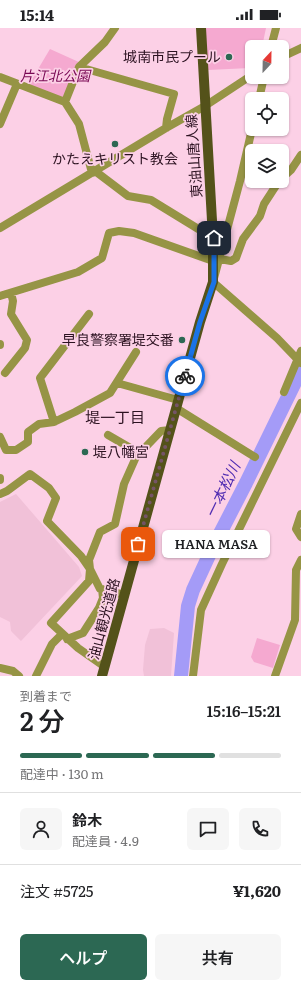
<!DOCTYPE html>
<html lang="ja">
<meta charset="utf-8">
<style>
:root{--surface:#fff;--page:#f6f6f6;--text:#202124;--muted:#757577;--line:#e0e0e0;--accent:#2c6853}
body{margin:0;font-family:Literata,"Noto Sans JP",serif;background:var(--page);color:var(--text);height:100vh;display:flex;flex-direction:column;font-size:15px;white-space:nowrap}
*{box-sizing:border-box;margin:0}
p{font-size:13px;color:var(--muted)}
.icon{flex:none;width:22px;height:22px;fill:none;stroke:currentColor;stroke-width:2;stroke-linecap:round;stroke-linejoin:round}
.map{position:relative;height:648px;overflow:hidden}
.drawer{display:flex;flex-direction:column;background:var(--surface);flex:1}
.drawer>*{flex:none}
.needle{width:26px;rotate:22deg}
.tools{position:absolute;left:245px;top:12px;display:grid;gap:8px}
.tools a{display:grid;place-items:center;width:44px;height:44px;border-radius:6px;background:var(--surface);box-shadow:0 1px 3px #0004;font-size:20px}
.pin{position:absolute;display:grid;place-items:center;width:34px;height:34px;color:#fff;margin:-17px;border-radius:8px;box-shadow:0 2px 6px #0006}
.courier{position:absolute;display:grid;place-items:center;width:40px;height:40px;margin:-20px;border:3px solid #1a73e8;border-radius:50%;background:#fff;color:#222;box-shadow:0 1px 5px #0007}
.bubble{position:absolute;height:28px;border-radius:6px;background:var(--surface);box-shadow:0 1px 3px #0004;font-size:13px;font-weight:600;line-height:28px;text-align:center}
.headline em{font-style:normal;font-weight:600}
.headline div{display:flex;flex-direction:column-reverse}
.headline{display:flex;align-items:center;justify-content:space-between;height:68px;padding:0 20px}
h1{font-size:26px;font-weight:600;line-height:30px}
.bar{display:grid;grid-template-columns:repeat(4,1fr);gap:6px 4px;align-content:center;height:48px;padding:0 20px}
.bar i{height:5px;border-radius:3px;background:var(--line)}
.bar .selected{background:var(--accent)}
.bar p{grid-column:span 4}
.line{display:flex;align-items:center;gap:10px;padding:0 20px;border-top:1px solid var(--line)}
.line div{flex:1}
.round{display:grid;place-items:center;flex:none;width:42px;height:42px;border-radius:6px;background:var(--page)}
.action{display:flex;gap:8px;margin-top:auto;padding:8px 20px}
.action a{flex:1;height:46px;border-radius:6px;background:var(--accent);color:#fff;font-size:16px;font-weight:600;line-height:46px;text-align:center}
.action a+a{background:var(--page);color:var(--text)}
.status{display:flex;justify-content:space-between;align-items:center;height:28px;padding:0 20px;background:var(--surface);direction:ltr}
.status svg{height:11px;fill:currentColor}
.map>svg:first-child{display:block}
.built{fill:#f1c1d8}
.green{fill:#f5a9d0}
.lines{fill:none;stroke-linecap:round;stroke-linejoin:round}
.river{stroke:#a49bf7;stroke-width:14}
.minor{stroke:#969445;stroke-width:8}
.major{stroke:#54521a;stroke-width:10}
.done{stroke:#755466;stroke-width:4;stroke-dasharray:0 7.2}
.route{stroke:#1a73e8;stroke-width:5}
.poi-dot{fill:#2c6853;stroke:#fcd0e6;stroke-width:1.5}
.labels{text-anchor:middle;stroke-width:3.5;stroke-linejoin:round;paint-order:stroke}
.poi-label{font-size:14px;fill:#2c1221;stroke:#fcd0e6;text-anchor:end}
.park-label{font-size:14px;font-style:italic;fill:#780753;stroke:#fcd0e6}
.street-label{font-size:14px;fill:#2c1221;stroke:#fcd0e6}
.neighbourhood-label{font-size:15px;fill:#2c1221;stroke:#fcd0e6}
.water-label{font-size:15px;font-style:italic;fill:#502cb2;stroke:#fcd0e6}
</style>
<div class="status"><b>15:14</b><svg viewBox="0 0 49 12"><path d="M0 12V9h3v3zM5 12V6h3v6zM10 12V3h3v9zM15 12V0h3v12zM26 1h20v11H26zM47 4h2v5h-2z"/></svg></div>
<div class="map">
<svg width="301" height="648" viewBox="0 0 301 648">
<rect width="100%" height="100%" fill="#fcd0e6"/>
<path class="built" d="M16,466L79,539L82,548L21,613L11,603L10,594L0,589V474Z
M164,600L174,605L171,648H144L143,642L145,617L150,601Z"/>
<path class="green" d="M205,0H266L262,19H252V39L250,40L208,42Z
M50,21L81,35L63,72L28,58Z
M257,610L280,617L273,640L254,634L251,629Z"/>
<g class="lines">
<path class="river" d="M181,648L188,578L193,562L211,523L246,455L301,342"/>
<path class="minor" d="M271,19L276,0
M282,29L301,20
M79,39L174,66L167,91L166,100
M0,49L65,74
M259,71L264,49
M0,96L17,56
M252,101L240,153L213,254L277,310L301,335
M95,143L128,168L151,172L213,210
M92,145L79,96L65,74L79,39L105,14L115,0
M282,150L291,142L301,127
M0,200L166,100L205,78L252,47
M220,231L231,233L236,230L243,211L260,188L264,176L279,153
M0,268L78,244L102,230L109,205L119,203L134,205L213,233
M0,317V316
M5,345L25,320L27,312L11,286L13,273L11,265
M117,355L178,372
M284,364L301,323
M176,380L255,429
M54,394L40,350L89,286
M108,407L139,425
M0,409L6,422H16L28,414V404L39,396L54,394L75,384L110,365L136,324
M0,450V452
M0,466L7,463L30,446L49,460L56,470L47,493L81,528L90,541L89,553L51,595L78,620L105,639
M301,486L296,501L301,509
M125,567L100,561L90,541L89,532L100,504L115,496L124,456L136,429L161,403L170,402
M67,611L83,605L99,580L103,570L102,561
M0,640L13,643L19,648
M36,648L52,616L62,606
M193,648L201,582L222,536L301,375
M275,648L295,592L296,542L301,532"/>
<path class="major" d="M102,648L200,294L213,254V210L201,0"/>
</g>
<g class="lines">
<path class="done" d="M138,516L185,348"/>
<path class="route" d="M185,348L200,294L214,254V210"/>
</g>
<g class="poi-dot">
<circle cx="229" cy="29" r="4"/>
<circle cx="115" cy="116" r="4"/>
<circle cx="182" cy="312" r="4"/>
<circle cx="85" cy="424" r="4"/>
</g>
<g class="labels">
<g class="poi-label">
<text x="221" y="34">城南市民プール</text>
<text x="115" y="136" text-anchor="middle">かたえキリスト教会</text>
<text x="174" y="317">早良警察署堤交番</text>
<text x="93" y="429" text-anchor="start">堤八幡宮</text>
</g>
<g class="park-label">
<text x="55" y="53">片江北公園</text>
</g>
<g class="street-label">
<text transform="translate(194 128) rotate(-94)" y="5">東油山唐人線</text>
<text transform="translate(104 591) rotate(-75)" y="5">油山観光道路</text>
</g>
<g class="neighbourhood-label">
<text x="115" y="395">堤一丁目</text>
</g>
<g class="water-label">
<text transform="translate(223 462) rotate(-64)" y="5">一本松川</text>
</g>
</g>
</svg>
<div class="tools">
<a><svg class="needle" viewBox="-14 -14 28 28"><path d="M0-13l5 13h-10z" fill="#e53935"/><path d="M0 13l5-13h-10z" fill="#757577"/></svg></a>
<a><svg class="icon" aria-label="locate" viewBox="0 0 24 24"><circle cx="12" cy="12" r="6"/><path d="M12 2v4M12 18v4M2 12h4M18 12h4"/></svg></a>
<a><svg class="icon" aria-label="layers" viewBox="0 0 24 24"><path d="M12 4l9 5-9 5-9-5zM3 14l9 5 9-5"/></svg></a>
</div>
<div class="pin" style="left:138px;top:516px;background:#ea580c"><svg class="icon" aria-label="bag" viewBox="0 0 24 24"><path d="M5 8h14l-1 12H6zM9 8a3 3 0 0 1 6 0"/></svg></div>
<div class="pin" style="left:214px;top:210px;background:#1f2937"><svg class="icon" aria-label="home" viewBox="0 0 24 24"><path d="M3 11l9-7 9 7M6 9v11h12V9"/></svg></div>
<div class="courier" style="left:185px;top:348px"><svg class="icon" aria-label="bike" viewBox="0 0 24 24"><circle cx="6" cy="16" r="4"/><circle cx="18" cy="16" r="4"/><path d="M6 16l4-8h5l3 8M10 8l3 8H6M13 5h3"/></svg></div>
<div class="bubble" style="left:162px;top:502px;width:108px">HANA MASA</div>
</div>
<section class="drawer">
<div class="headline"><div><h1>2 分</h1><p>到着まで</p></div><em>15:16–15:21</em></div>
<div class="bar"><i class="selected"></i><i class="selected"></i><i class="selected"></i><i></i><p>配達中 · 130 m</p></div>
<div class="line" style="height:72px"><a class="round"><svg class="icon" aria-label="person" viewBox="0 0 24 24"><circle cx="12" cy="8" r="4"/><path d="M4 21q1-7 8-7t8 7"/></svg></a><div><b>鈴木</b><p>配達員 · 4.9</p></div><a class="round"><svg class="icon" aria-label="chat" viewBox="0 0 24 24"><path d="M4 5h16v11H9l-5 4z"/></svg></a><a class="round"><svg class="icon" aria-label="phone" viewBox="0 0 24 24"><path d="M5 4h4l2 5-3 2q2 4 5 5l2-3 5 2v4C11 20 4 13 5 4z"/></svg></a></div>
<div class="line" style="height:52px"><div>注文 #5725</div><b>¥1,620</b></div>
<div class="action"><a>ヘルプ</a><a>共有</a></div>
</section>
